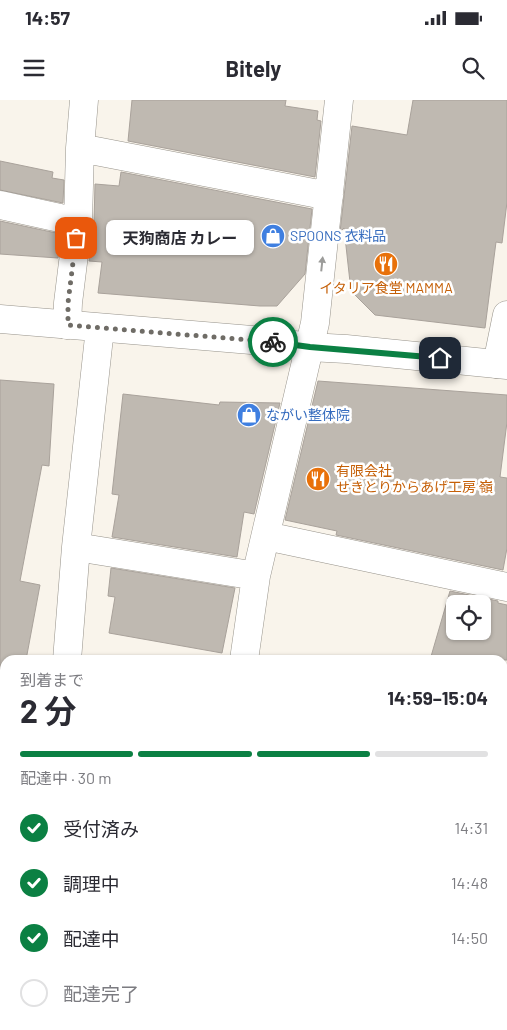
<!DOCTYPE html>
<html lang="ja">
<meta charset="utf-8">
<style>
:root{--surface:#fff;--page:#f7f7f7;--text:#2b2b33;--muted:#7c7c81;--line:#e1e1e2;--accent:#0b8043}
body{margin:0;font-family:Barlow,"Noto Sans JP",sans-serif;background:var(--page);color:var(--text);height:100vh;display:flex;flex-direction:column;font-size:19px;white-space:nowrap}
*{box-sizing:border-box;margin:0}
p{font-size:16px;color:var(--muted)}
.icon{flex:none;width:28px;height:28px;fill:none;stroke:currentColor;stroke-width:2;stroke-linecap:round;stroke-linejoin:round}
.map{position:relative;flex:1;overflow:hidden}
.drawer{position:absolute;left:0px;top:555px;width:508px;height:375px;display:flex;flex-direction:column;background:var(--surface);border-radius:15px 15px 0 0;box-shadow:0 1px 4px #0004}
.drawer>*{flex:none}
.fabs{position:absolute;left:446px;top:495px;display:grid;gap:10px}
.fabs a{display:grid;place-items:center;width:45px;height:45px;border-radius:8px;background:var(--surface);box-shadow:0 1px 4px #0004;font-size:25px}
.pin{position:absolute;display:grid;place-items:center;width:42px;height:42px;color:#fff;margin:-21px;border-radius:10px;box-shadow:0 2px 8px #0006}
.courier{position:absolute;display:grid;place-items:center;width:50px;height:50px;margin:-25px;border:4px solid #0b8043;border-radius:50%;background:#fff;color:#222;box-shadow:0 1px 6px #0007}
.bubble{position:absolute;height:35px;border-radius:8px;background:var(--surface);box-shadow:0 1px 4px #0004;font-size:16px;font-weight:700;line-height:35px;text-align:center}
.headline em{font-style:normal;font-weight:700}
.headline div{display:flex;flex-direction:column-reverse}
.headline{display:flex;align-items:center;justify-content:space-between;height:85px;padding:0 20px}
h1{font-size:32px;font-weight:700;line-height:38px}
.bar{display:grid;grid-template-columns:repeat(4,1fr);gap:8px 5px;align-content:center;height:60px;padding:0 20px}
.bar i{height:6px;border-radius:4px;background:var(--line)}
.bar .current{background:var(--accent)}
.bar p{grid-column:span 4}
ol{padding:0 20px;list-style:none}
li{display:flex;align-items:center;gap:15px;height:55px}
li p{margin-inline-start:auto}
li .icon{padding:5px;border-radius:50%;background:var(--accent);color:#fff;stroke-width:4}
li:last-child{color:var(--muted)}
li i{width:28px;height:28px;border:2px solid var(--line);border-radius:50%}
.status{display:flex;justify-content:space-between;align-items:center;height:35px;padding:0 25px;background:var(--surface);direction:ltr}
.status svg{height:14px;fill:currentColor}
header{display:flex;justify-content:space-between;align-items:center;height:65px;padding:0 20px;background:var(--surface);font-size:22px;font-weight:700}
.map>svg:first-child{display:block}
.building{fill:#bfb9b1;stroke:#a9a29b;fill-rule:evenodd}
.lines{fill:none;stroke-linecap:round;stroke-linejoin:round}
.service-casing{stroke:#97938b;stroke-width:26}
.minor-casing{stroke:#97938b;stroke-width:29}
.tertiary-casing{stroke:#97938b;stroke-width:29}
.service{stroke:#fff;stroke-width:24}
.minor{stroke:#fff;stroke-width:28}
.tertiary{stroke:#fff;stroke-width:28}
.oneway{fill:#9c9c9a}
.done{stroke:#6f6c66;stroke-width:5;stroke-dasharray:0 9}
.route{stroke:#0b8043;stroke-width:6}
.labels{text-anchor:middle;stroke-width:5;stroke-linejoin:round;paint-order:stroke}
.shop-label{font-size:14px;fill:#366cbe;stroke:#fff;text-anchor:start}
.food-label{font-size:14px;fill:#c56008;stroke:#fff}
</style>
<div class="status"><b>14:57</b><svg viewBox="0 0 49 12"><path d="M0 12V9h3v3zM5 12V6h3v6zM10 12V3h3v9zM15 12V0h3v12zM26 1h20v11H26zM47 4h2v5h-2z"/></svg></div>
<header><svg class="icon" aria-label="menu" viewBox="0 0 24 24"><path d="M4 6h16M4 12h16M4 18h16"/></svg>Bitely<svg class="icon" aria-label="search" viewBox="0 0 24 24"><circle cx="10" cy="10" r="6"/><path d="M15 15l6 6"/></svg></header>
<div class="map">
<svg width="507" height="930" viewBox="0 0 507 930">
<rect width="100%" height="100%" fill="#f9f4eb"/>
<path class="building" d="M132,0H286L285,6L318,11L317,20L321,21L315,77L128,41Z
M413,0H507V102L502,143L496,142L485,228L375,215L351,191L344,128L340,132L352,26L407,35Z
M0,61L53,72L52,78L64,80L63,103L0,90Z
M121,72L312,109L305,174L277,206H260L98,193L102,162L89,161L94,122L95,84L119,86Z
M0,121L61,134L58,158L0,154Z
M0,280L54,284L49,366L42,365L20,481L40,485L26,560H5V607H0Z
M318,281L507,295V322L500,377L507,378V448L503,470L336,435L337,431L285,420Z
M123,294L219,305L220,302L280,303L254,414L244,412L237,457L112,437L119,395L112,394Z
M111,468L235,488L222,553L109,533L115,497L108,496Z
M450,491L498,501V503L507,505V560H430ZM455,504H482V531H455Z"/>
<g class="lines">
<g class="service-casing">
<path id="service" d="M502,631L507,632"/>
</g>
<g class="minor-casing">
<path id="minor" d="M80,48L329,96
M0,105L78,122
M67,225L68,203L78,122L80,48L84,0
M497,264L507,215
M266,436L507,487
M76,447L256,476
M67,560L76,447L100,228
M244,560L256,476L315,223L339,0
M0,849L5,850
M502,902L507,903
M33,930L34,925
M187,930L188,925
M391,930L392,925"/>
</g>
<g class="tertiary-casing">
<path id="tertiary" d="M0,219L275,242L309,247L346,249L507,265"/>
</g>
<use href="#service" class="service"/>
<use href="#minor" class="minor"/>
<use href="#tertiary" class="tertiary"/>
</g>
<defs><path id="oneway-solid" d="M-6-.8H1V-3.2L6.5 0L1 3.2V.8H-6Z" transform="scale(1.25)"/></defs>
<use class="oneway" href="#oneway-solid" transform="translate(322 164) rotate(-84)"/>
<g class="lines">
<path class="done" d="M76,138L68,203V225L273,242"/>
<path class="route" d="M273,242L310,247L440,258"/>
</g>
<defs>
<g id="shop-disc" transform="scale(1.25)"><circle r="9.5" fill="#3f7fe0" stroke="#fff"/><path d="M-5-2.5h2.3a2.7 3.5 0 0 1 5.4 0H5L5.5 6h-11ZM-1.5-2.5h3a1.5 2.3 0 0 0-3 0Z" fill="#fff"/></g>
<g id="restaurant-disc" transform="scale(1.25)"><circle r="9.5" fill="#e8710a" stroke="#fff"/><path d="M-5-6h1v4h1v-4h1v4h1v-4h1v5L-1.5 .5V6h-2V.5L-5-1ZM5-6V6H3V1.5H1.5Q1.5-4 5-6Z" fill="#fff"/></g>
</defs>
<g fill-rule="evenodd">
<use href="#shop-disc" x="273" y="136"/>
<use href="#restaurant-disc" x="386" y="164"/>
<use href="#shop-disc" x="249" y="315"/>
<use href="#restaurant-disc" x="318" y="379"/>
</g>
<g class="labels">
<g class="shop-label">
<text x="290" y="141">SPOONS 衣料品</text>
<text x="266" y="320">ながい整体院</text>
</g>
<g class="food-label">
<text x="386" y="193">イタリア食堂 MAMMA</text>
<text x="336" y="376" text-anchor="start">有限会社<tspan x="336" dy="16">せきとりからあげ工房 嶺</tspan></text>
</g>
</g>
</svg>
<div class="fabs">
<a><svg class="icon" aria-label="locate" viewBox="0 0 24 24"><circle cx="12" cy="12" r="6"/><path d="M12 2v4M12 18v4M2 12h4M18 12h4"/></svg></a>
</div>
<div class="pin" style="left:76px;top:138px;background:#ea580c"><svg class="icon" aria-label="bag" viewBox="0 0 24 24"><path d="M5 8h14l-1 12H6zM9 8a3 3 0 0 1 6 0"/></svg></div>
<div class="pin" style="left:440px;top:258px;background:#1f2937"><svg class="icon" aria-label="home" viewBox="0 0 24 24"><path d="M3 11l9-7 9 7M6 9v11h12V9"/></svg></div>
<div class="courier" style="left:273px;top:242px"><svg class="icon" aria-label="bike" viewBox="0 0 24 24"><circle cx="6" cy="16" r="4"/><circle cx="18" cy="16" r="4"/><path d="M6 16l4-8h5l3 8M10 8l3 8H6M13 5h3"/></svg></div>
<div class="bubble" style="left:106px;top:120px;width:148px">天狗商店 カレー</div>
<section class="drawer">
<div class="headline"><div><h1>2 分</h1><p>到着まで</p></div><em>14:59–15:04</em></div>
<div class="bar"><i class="current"></i><i class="current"></i><i class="current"></i><i></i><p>配達中 · 30 m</p></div>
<ol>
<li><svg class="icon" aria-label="check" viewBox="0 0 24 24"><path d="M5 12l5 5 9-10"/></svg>受付済み<p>14:31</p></li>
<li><svg class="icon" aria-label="check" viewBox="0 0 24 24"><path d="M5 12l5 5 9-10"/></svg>調理中<p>14:48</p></li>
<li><svg class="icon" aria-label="check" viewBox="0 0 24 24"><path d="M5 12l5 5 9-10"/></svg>配達中<p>14:50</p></li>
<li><i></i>配達完了</li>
</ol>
</section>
</div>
